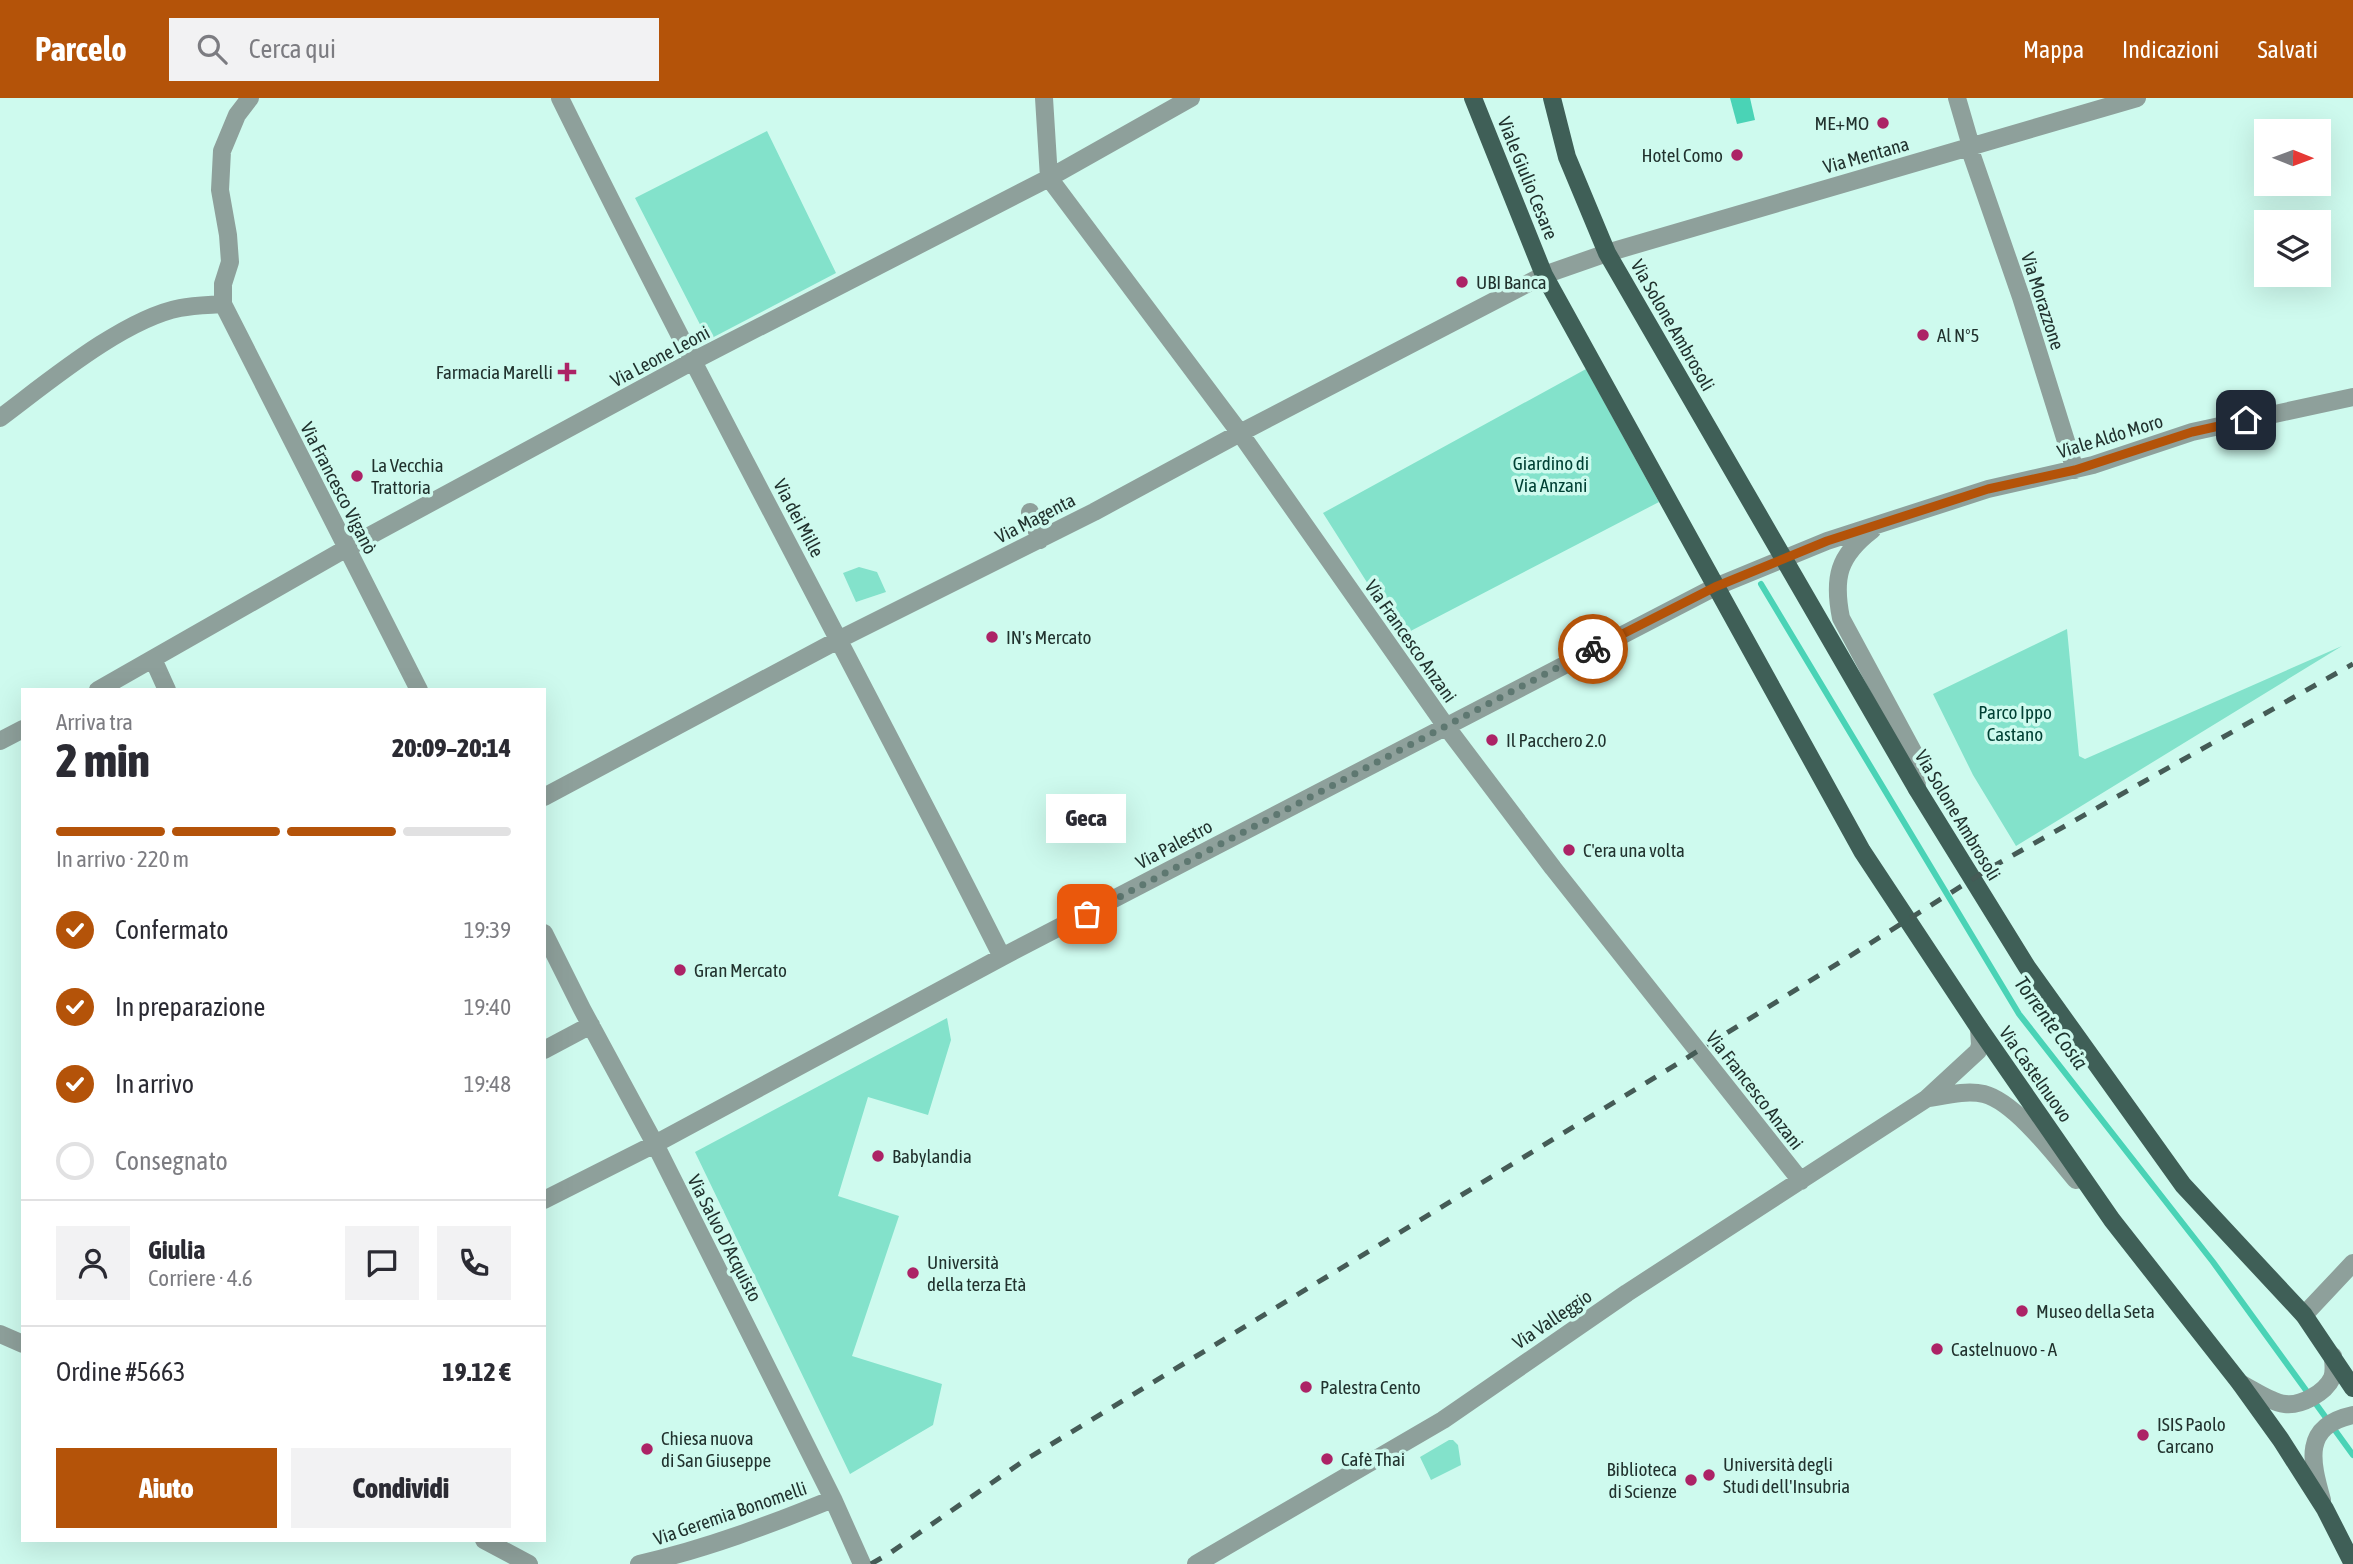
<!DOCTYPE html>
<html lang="it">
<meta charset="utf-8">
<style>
:root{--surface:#fff;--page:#f2f2f3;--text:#2b2b33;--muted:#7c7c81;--line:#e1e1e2;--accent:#b45309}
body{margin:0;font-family:"Asap Condensed",sans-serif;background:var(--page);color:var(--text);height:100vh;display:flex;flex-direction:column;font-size:26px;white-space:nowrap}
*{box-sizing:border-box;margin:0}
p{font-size:23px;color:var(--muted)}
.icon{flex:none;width:38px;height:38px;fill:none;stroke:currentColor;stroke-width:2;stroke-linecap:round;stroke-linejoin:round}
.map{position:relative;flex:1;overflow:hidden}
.panel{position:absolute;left:21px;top:590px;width:525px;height:854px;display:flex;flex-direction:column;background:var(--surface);border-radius:0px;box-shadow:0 7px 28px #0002}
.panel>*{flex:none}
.needle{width:46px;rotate:91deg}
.tools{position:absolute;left:2254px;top:21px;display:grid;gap:14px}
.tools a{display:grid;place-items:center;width:77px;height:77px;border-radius:0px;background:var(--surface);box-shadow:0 7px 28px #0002;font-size:35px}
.pin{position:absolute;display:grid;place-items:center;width:60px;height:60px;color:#fff;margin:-30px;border-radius:14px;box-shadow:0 4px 10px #0006}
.courier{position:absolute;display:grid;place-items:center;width:70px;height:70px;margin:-35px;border:5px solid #b45309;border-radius:50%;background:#fff;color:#222;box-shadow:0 2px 9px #0007}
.bubble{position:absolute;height:49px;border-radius:0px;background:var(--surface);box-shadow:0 7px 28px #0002;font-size:23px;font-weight:800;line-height:49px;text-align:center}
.head em{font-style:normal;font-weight:800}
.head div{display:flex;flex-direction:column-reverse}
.head{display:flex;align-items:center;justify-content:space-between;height:119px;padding:0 35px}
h1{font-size:46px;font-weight:800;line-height:52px}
.bar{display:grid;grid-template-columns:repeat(4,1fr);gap:10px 7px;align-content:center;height:84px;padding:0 35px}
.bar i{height:9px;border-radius:5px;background:var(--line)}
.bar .current{background:var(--accent)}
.bar p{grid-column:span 4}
.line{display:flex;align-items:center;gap:18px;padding:0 35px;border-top:2px solid var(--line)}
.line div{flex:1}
.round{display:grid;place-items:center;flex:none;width:74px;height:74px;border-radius:0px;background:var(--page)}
ol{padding:0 35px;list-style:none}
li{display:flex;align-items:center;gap:21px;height:77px}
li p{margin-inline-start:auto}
li .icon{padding:7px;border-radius:50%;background:var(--accent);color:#fff;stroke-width:4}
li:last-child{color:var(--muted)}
li i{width:38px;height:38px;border:4px solid var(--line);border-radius:50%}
.primary-button{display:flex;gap:14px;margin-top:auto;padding:14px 35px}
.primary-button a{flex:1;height:80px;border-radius:0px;background:var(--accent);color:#fff;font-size:28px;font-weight:800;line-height:80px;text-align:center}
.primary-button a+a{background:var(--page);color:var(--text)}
header{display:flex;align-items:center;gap:42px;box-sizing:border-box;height:98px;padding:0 35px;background:var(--accent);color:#fff}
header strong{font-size:33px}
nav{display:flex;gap:38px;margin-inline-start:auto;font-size:24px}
.search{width:490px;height:63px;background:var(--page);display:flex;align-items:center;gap:18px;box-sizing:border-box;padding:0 24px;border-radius:0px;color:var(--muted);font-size:26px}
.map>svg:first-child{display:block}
.green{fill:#83e2cb}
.water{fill:#4ad3b6}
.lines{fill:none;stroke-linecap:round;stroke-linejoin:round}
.stream{stroke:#4ad3b6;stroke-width:6}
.minor{stroke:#8ea09b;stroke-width:18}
.major{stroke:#3f5f57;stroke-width:18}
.rail{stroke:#455b56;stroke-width:5;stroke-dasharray:12 12;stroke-linecap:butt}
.done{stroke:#5e7871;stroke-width:7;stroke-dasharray:0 12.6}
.route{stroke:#b45309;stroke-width:9}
.poi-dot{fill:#ac2366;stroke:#cefaee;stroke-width:2.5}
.labels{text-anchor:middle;stroke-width:7;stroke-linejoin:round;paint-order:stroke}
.poi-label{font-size:19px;fill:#21322e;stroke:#cefaee;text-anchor:start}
.street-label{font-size:19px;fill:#21322e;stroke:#cefaee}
.park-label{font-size:19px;fill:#004034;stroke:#cefaee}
.water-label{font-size:21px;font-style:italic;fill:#1d342e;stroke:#cefaee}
</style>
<header>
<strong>Parcelo</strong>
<div class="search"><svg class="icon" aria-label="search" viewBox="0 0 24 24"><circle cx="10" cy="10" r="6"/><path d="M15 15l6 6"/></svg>Cerca qui</div>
<nav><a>Mappa</a><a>Indicazioni</a><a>Salvati</a></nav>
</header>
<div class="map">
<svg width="2353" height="1466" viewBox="0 0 2353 1466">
<rect width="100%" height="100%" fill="#cefaee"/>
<path class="green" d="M767,33L836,175L708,242L635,100Z
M1586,271L1659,404L1401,538L1323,415Z
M859,469L877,474L886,494L856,504L843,475Z
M2067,531L2079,658L2085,661L2342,548L2016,748L1973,677L1933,596Z
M947,920L951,942L928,1017L868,999L838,1098L899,1118L852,1258L942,1286L933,1327L850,1376L695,1054Z
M1449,1342H1453L1458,1347L1461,1367L1431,1382L1420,1359Z"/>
<path class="water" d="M1730,0H1750L1755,22L1737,26Z"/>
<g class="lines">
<path class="stream" d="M1761,486L2019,916L2213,1164L2353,1357"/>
<path class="minor" d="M250,0L237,17L222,53L220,92L228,137L230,164L223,186V206L419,592
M560,0C702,289 857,571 1002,859
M1044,0L1049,80L1240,335L1445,627L1553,770L1801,1083
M1957,0L1971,48
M1969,49L2021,199L2075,372
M0,320C47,285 123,221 180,210C194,207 209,207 223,206
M1030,414L1040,442
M1872,432C1838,458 1833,480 1841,520L1916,659L1917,691
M153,561L167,592
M98,592L347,450L693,263L1049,80L1191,0
M0,643L23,631
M544,699L840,541L1094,414L1240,335L1544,177L1607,155L2137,0
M544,835L582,911L655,1046L833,1401L862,1466
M544,952L591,927
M1930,1000C1947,997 1967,992 1984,996C2015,1004 2055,1057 2076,1082
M544,1102L655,1046L1002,859L1715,489L1827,443L1988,391L2093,367L2192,334L2353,299
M2304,1217L2353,1165
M0,1236L23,1246
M2240,1285C2254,1292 2270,1304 2285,1306C2301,1308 2325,1295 2332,1280C2335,1273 2333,1266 2333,1258
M2322,1402C2311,1363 2302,1328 2353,1317
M484,1442L529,1466
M639,1466C706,1451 769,1427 833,1401
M1196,1466L1443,1322L1627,1195L1926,1001L1978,953L1980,947L1979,930"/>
<path class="major" d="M1473,0L1544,177L1862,753L1979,930L2112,1122L2240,1285L2281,1342L2325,1411L2353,1466
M1552,0L1567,59L1607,155L1917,691L2027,869L2183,1087L2304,1217L2353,1290"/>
<path class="rail" d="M871,1466L890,1455L1022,1364L1682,963L1992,769L2353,566"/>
</g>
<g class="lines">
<path class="done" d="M1087,816L1593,551"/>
<path class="route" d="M1593,551L1715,489L1827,443L1988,391L2075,372L2192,334L2246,322"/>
</g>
<g class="poi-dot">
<circle cx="1883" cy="25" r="7"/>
<circle cx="1737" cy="57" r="7"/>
<circle cx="1462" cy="184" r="7"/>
<circle cx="1923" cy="237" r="7"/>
<path d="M563.5 263.5h7v7h7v7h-7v7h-7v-7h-7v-7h7z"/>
<circle cx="357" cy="378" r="7"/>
<circle cx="992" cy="539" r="7"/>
<circle cx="1492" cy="642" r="7"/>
<circle cx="1569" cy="752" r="7"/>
<circle cx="680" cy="872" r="7"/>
<circle cx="878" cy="1058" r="7"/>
<circle cx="913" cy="1175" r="7"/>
<circle cx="2022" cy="1213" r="7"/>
<circle cx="1937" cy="1251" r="7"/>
<circle cx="1306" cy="1289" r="7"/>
<circle cx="2143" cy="1337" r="7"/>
<circle cx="647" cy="1351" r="7"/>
<circle cx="1327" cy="1361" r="7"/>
<circle cx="1709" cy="1377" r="7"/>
<circle cx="1691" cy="1382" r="7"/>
</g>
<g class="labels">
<g class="poi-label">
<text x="1869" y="32" text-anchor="end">ME+MO</text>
<text x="1723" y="64" text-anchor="end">Hotel Como</text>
<text x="1476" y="191">UBI Banca</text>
<text x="1937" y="244">Al N°5</text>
<text x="553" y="281" text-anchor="end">Farmacia Marelli</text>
<text x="371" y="374">La Vecchia<tspan x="371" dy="22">Trattoria</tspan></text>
<text x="1006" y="546">IN's Mercato</text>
<text x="1506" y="649">Il Pacchero 2.0</text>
<text x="1583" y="759">C'era una volta</text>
<text x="694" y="879">Gran Mercato</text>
<text x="892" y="1065">Babylandia</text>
<text x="927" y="1171">Università<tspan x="927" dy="22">della terza Età</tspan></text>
<text x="2036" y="1220">Museo della Seta</text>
<text x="1951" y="1258">Castelnuovo - A</text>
<text x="1320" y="1296">Palestra Cento</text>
<text x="2157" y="1333">ISIS Paolo<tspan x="2157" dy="22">Carcano</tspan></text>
<text x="661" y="1347">Chiesa nuova<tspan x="661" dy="22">di San Giuseppe</tspan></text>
<text x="1341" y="1368">Cafè Thai</text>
<text x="1723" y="1373">Università degli<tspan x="1723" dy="22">Studi dell'Insubria</tspan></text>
<text x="1677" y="1378" text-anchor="end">Biblioteca<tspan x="1677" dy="22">di Scienze</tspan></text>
</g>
<g class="street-label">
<text transform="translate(1866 57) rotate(-16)" y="7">Via Mentana</text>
<text transform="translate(1528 80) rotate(68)" y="7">Viale Giulio Cesare</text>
<text transform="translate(2043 203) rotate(72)" y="7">Via Morazzone</text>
<text transform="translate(1673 227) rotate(60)" y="7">Via Solone Ambrosoli</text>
<text transform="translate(660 258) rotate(-28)" y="7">Via Leone Leoni</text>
<text transform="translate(2110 338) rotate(-17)" y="7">Viale Aldo Moro</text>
<text transform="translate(339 390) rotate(63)" y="7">Via Francesco Viganò</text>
<text transform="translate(799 420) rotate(62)" y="7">Via dei Mille</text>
<text transform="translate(1035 420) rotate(-27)" y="7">Via Magenta</text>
<text transform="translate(1411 543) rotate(55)" y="7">Via Francesco Anzani</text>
<text transform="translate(1958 717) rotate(59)" y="7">Via Solone Ambrosoli</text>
<text transform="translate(1174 746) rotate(-28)" y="7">Via Palestro</text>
<text transform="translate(2036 976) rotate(55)" y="7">Via Castelnuovo</text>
<text transform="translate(1755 992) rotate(52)" y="7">Via Francesco Anzani</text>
<text transform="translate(725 1140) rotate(63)" y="7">Via Salvo D'Acquisto</text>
<text transform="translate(1552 1221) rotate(-34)" y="7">Via Valleggio</text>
<text transform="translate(730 1415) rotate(-19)" y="7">Via Geremia Bonomelli</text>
</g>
<g class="park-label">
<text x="1551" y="372">Giardino di<tspan x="1551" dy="22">Via Anzani</tspan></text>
<text x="2015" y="621">Parco Ippo<tspan x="2015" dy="22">Castano</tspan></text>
</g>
<g class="water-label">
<text transform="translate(2051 925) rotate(54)" y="7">Torrente Cosia</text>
</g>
</g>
</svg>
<div class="tools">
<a><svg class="needle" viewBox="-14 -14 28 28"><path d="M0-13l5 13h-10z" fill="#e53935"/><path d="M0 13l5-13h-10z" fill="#7c7c81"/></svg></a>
<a><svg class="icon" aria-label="layers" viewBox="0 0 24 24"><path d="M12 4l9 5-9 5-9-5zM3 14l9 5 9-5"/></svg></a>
</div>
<div class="pin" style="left:1087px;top:816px;background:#ea580c"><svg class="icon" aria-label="bag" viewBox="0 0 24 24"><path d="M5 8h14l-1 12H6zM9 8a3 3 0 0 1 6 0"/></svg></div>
<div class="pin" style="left:2246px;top:322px;background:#1f2937"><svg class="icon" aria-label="home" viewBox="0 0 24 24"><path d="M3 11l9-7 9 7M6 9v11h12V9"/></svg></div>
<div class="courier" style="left:1593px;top:551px"><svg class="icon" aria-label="bike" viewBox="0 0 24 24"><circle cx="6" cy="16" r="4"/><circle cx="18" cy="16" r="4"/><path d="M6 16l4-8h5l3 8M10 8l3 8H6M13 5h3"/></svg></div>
<div class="bubble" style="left:1046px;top:696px;width:80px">Geca</div>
<section class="panel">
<div class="head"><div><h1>2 min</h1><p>Arriva tra</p></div><em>20:09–20:14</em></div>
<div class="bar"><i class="current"></i><i class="current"></i><i class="current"></i><i></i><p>In arrivo · 220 m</p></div>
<ol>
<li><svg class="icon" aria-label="check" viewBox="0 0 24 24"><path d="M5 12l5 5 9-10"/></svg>Confermato<p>19:39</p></li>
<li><svg class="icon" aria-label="check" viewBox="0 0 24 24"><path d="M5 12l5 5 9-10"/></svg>In preparazione<p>19:40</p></li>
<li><svg class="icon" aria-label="check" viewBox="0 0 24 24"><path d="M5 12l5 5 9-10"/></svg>In arrivo<p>19:48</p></li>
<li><i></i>Consegnato</li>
</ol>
<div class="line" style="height:126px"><a class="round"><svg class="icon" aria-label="person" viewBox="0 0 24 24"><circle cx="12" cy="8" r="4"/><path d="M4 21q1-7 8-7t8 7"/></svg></a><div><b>Giulia</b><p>Corriere · 4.6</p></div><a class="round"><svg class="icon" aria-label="chat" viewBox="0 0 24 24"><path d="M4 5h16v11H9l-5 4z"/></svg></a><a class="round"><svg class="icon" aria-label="phone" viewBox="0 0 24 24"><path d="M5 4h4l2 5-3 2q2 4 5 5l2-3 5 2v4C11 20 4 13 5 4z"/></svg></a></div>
<div class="line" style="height:91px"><div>Ordine #5663</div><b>19.12 €</b></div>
<div class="primary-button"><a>Aiuto</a><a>Condividi</a></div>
</section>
</div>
